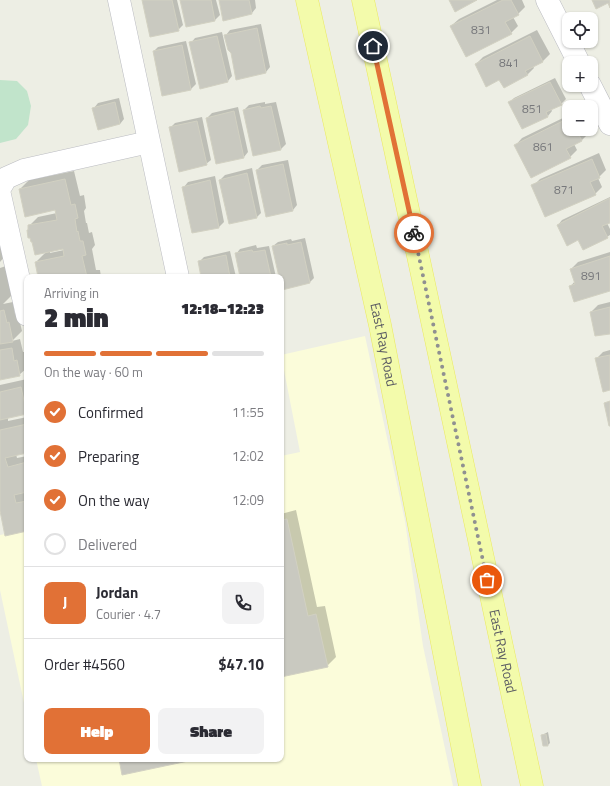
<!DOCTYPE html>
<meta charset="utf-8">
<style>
:root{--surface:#fff;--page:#f2f2f3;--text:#2b2b33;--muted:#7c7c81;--line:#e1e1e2;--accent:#e17136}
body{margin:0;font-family:"Titillium Web",sans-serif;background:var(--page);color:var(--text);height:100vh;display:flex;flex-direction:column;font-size:15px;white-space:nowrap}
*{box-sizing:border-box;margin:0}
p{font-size:13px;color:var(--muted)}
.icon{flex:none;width:22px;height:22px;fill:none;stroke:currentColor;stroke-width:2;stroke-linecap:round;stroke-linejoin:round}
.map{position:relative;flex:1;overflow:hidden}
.drawer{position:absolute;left:24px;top:274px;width:260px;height:488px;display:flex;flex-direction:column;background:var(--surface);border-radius:8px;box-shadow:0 1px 3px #0004}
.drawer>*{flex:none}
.fabs{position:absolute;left:562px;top:12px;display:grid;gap:8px}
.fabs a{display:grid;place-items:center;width:36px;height:36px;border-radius:8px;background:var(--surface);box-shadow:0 1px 3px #0004;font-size:20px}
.pin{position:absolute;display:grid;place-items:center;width:34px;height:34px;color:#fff;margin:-17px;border:2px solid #fff;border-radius:50%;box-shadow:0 1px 4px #0007}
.courier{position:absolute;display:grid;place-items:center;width:40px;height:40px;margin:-20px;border:3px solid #e17136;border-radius:50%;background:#fff;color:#222;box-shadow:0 1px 5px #0007}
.summary em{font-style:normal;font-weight:800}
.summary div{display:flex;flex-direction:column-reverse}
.summary{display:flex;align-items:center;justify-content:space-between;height:68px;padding:0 20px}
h1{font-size:26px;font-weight:800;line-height:30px}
.bar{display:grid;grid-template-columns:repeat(4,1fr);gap:6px 4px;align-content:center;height:48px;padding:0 20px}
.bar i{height:5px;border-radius:3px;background:var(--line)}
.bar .current{background:var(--accent)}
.bar p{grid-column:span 4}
.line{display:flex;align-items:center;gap:10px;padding:0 20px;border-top:1px solid var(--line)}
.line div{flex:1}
.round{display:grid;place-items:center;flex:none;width:42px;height:42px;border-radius:8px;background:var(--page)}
ol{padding:0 20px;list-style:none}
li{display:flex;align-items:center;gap:12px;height:44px}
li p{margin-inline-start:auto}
li .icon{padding:4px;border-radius:50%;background:var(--accent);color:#fff;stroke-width:4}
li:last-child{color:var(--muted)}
li i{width:22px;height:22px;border:2px solid var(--line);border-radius:50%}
.button{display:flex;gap:8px;margin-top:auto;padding:8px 20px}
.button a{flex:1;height:46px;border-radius:8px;background:var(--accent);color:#fff;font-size:16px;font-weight:800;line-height:46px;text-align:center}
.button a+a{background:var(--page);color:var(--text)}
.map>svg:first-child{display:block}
.commercial{fill:#fbfcda}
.green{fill:#c1e4cb}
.shadow{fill:#0003;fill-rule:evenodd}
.building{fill:#c9c9c0;stroke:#d2d1c2}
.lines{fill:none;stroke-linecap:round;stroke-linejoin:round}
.street-casing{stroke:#bbbcc2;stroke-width:23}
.primary-casing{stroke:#ebe960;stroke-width:23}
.street{stroke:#fff;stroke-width:22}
.primary{stroke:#f3fbab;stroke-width:22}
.done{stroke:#8f9091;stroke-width:4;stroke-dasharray:0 7.2}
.route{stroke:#e17136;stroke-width:5}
.labels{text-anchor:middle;stroke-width:4;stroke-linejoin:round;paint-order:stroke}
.number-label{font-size:12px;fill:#77787b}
.street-label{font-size:14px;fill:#5c5d64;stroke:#fff}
</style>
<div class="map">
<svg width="610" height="786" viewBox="0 0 610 786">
<rect width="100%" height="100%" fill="#edeee4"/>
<path class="commercial" d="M365,336L405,521L423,646L453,786H42L36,759H281V456L300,452L281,355Z
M27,530V717L0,590V535Z"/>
<path class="green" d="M0,80L17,81L27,91L31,106L28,125L16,139L0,143Z"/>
<path class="shadow" d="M143,0H177L183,25L178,30Z
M181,0H216L220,15L215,20L186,26Z
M220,0H255L256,8L252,13Z
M497,0H522L525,7L518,14L513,17L518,26L511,33L451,26L459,19Z
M261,24L270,67L266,72L237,79L232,53L226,35L230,30Z
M537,30L550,54L543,61L533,66L534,68L527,75L500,79L476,64L483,57Z
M222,32L232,76L228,81L191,43L195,38Z
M186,41L196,84L191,89L163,95L154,51L158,47Z
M555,78L566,99L561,104L551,109L552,111L548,116L509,103L514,98Z
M119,98L124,119L120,124L94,108L98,103Z
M265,102V104L276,102L286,144L281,149L253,155L244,110L249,105Z
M238,107L248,152L244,157L207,118L212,113Z
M569,115V129H586L588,134L581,141L574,144L577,150L570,157L515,146L522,138Z
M202,117L211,160L206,164L170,128L175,123Z
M599,153L606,170L598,178L602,187L595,194L533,186L540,179Z
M288,160L297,205L293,210L257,170L262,165Z
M252,168L261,213L257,217L220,180L225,175Z
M74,171L80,196L84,195L86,208L84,211L86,223H87L89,233L92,232L95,245L92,249L96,270H100L101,277H39L36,262L47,251L29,229V226L38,217L57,213L56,209L20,189L29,180ZM63,247L64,250L50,253V251Z
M215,176L224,222L219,227L193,232L184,187L188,182Z
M610,197V221L607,223L610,229V235L607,237L579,239L558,225L562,220Z
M0,238L5,256L0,262Z
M305,238L314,278L309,283L282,288L281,277H280L273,246L278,242L291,239L292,241Z
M256,245L257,248L269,246L276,277H241L236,254L240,249Z
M230,251L236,277H202L199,262L204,257Z
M610,252V290L570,287L575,281L571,269L578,262Z
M6,266L13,294L3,304L13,302L15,314H18L22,331L12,341L20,339L23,352H26L27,368L19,375L0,379V268Z
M610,302V332L591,312L598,305Z
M610,350V389L596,359L603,352Z
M27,379V413L8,417V421L27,417V452L16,454L17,458L27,456V491L24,492L25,495L27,494V530L0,509V385Z
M296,510L317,607L325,606L336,657L327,666L281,676V514Z
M548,732L550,743L548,745H544L542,735Z"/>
<path class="building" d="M142,0H172L179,31L150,37Z
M180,0H211L215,21L186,27Z
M219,0H249L252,14L223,21Z
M449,0H477L455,12Z
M503,0H511L519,15L505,22L512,34L466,57L450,26Z
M592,0H610V8L608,3L596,9Z
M257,28L266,73L236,80L231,53L228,50L224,35Z
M217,36L228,82L200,89L189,42Z
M530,36L543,62L525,71L528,75L504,88L499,80L486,87L475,64Z
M182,45L191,90L162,96L153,51Z
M550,82L562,105L546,112L548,117L522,129L508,102Z
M115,102L120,124L98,130L92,108Z
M260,106L261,108L271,106L281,150L253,156L243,110Z
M234,111L244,158L216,164L206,118Z
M569,118V129H576L582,141L566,149L571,158L531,178L514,145Z
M197,121L207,165L179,172L169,127Z
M592,159L600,178L590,182L596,195L545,217L531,185Z
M283,164L293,211L266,217L256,170Z
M247,173L257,218L229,224L219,180Z
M65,179L71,205L75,204L78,218L75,219L77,232L78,231L80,241H83L86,255L82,256L87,277H38L35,262L64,256L63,249L35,255L32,242H31L30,238H28L27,230H28V225L57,220L55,210L25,217L19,189Z
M210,180L219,228L192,233L182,187Z
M610,198V223L602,226L608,238L583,250L578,240L567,246L557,225Z
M301,242L310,283L282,290L281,277H279L272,246L287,243V245Z
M252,250L253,252L265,250L271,277H240L235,253Z
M226,255L230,277H201L198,261Z
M610,256V291L574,302L569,286L575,284L570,269Z
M610,307V334L595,336L590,312Z
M4,310L7,323L9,322L13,342L0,344V311Z
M12,348L14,361L17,360L20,376L0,380V350Z
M610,355V390L603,392L595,358Z
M21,387L27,414L0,420V392Z
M610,401V426H609L604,403Z
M27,424V453L5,458L8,467L27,462V492L14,495L16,503L27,501V531L5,536L0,511V430Z
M287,519L308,616L316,614L328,667L281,677V520Z
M546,734L548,746H543L541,735Z
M119,759H193V760L122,775Z"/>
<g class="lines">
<g class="street-casing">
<path id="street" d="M119,0L178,277
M547,0L579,63
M590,85L610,124
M0,188L6,178L24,170L149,142
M0,195L27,315"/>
</g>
<g class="primary-casing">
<g id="primary">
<path id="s1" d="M307,0L380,325L470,786"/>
<path id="s2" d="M363,0L532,786"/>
</g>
</g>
<use href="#street" class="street"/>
<use href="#primary" class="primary"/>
</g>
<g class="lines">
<path class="done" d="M414,233L487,580"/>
<path class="route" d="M373,46L414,233"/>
</g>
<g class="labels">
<g class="number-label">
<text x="481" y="34">831</text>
<text x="509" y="67">841</text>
<text x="532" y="113">851</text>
<text x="543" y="151">861</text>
<text x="564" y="194">871</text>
<text x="591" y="280">891</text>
</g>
<g class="street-label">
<text dy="5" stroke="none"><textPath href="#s1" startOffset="353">East Ray Road</textPath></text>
<text dy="5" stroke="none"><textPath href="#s2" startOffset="666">East Ray Road</textPath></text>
</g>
</g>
</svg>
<div class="fabs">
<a><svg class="icon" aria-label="locate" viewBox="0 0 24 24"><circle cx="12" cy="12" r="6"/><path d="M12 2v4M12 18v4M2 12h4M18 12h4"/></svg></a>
<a>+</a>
<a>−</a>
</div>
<div class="pin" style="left:487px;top:580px;background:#ea580c"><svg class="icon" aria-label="bag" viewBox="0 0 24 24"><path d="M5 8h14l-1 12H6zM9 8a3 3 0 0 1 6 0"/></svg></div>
<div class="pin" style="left:373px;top:46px;background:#1f2937"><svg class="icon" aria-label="home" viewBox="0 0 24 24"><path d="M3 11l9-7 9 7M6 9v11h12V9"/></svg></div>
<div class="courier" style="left:414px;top:233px"><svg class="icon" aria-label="bike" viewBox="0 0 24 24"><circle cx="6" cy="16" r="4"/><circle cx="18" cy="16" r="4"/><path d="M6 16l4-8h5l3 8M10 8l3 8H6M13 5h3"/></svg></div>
<section class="drawer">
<div class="summary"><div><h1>2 min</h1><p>Arriving in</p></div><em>12:18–12:23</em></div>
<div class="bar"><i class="current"></i><i class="current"></i><i class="current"></i><i></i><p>On the way · 60 m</p></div>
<ol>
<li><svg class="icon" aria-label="check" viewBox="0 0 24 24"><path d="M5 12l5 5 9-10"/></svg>Confirmed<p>11:55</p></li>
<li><svg class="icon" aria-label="check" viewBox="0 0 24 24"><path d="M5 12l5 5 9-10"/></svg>Preparing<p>12:02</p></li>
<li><svg class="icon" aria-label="check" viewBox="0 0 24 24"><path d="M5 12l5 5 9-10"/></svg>On the way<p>12:09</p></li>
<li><i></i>Delivered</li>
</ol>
<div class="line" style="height:72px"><b class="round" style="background:var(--accent);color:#fff">J</b><div><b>Jordan</b><p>Courier · 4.7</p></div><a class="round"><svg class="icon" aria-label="phone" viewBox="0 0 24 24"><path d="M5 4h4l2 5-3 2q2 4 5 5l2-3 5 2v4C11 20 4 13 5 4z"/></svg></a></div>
<div class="line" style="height:52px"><div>Order #4560</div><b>$47.10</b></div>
<div class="button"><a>Help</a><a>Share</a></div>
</section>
</div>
